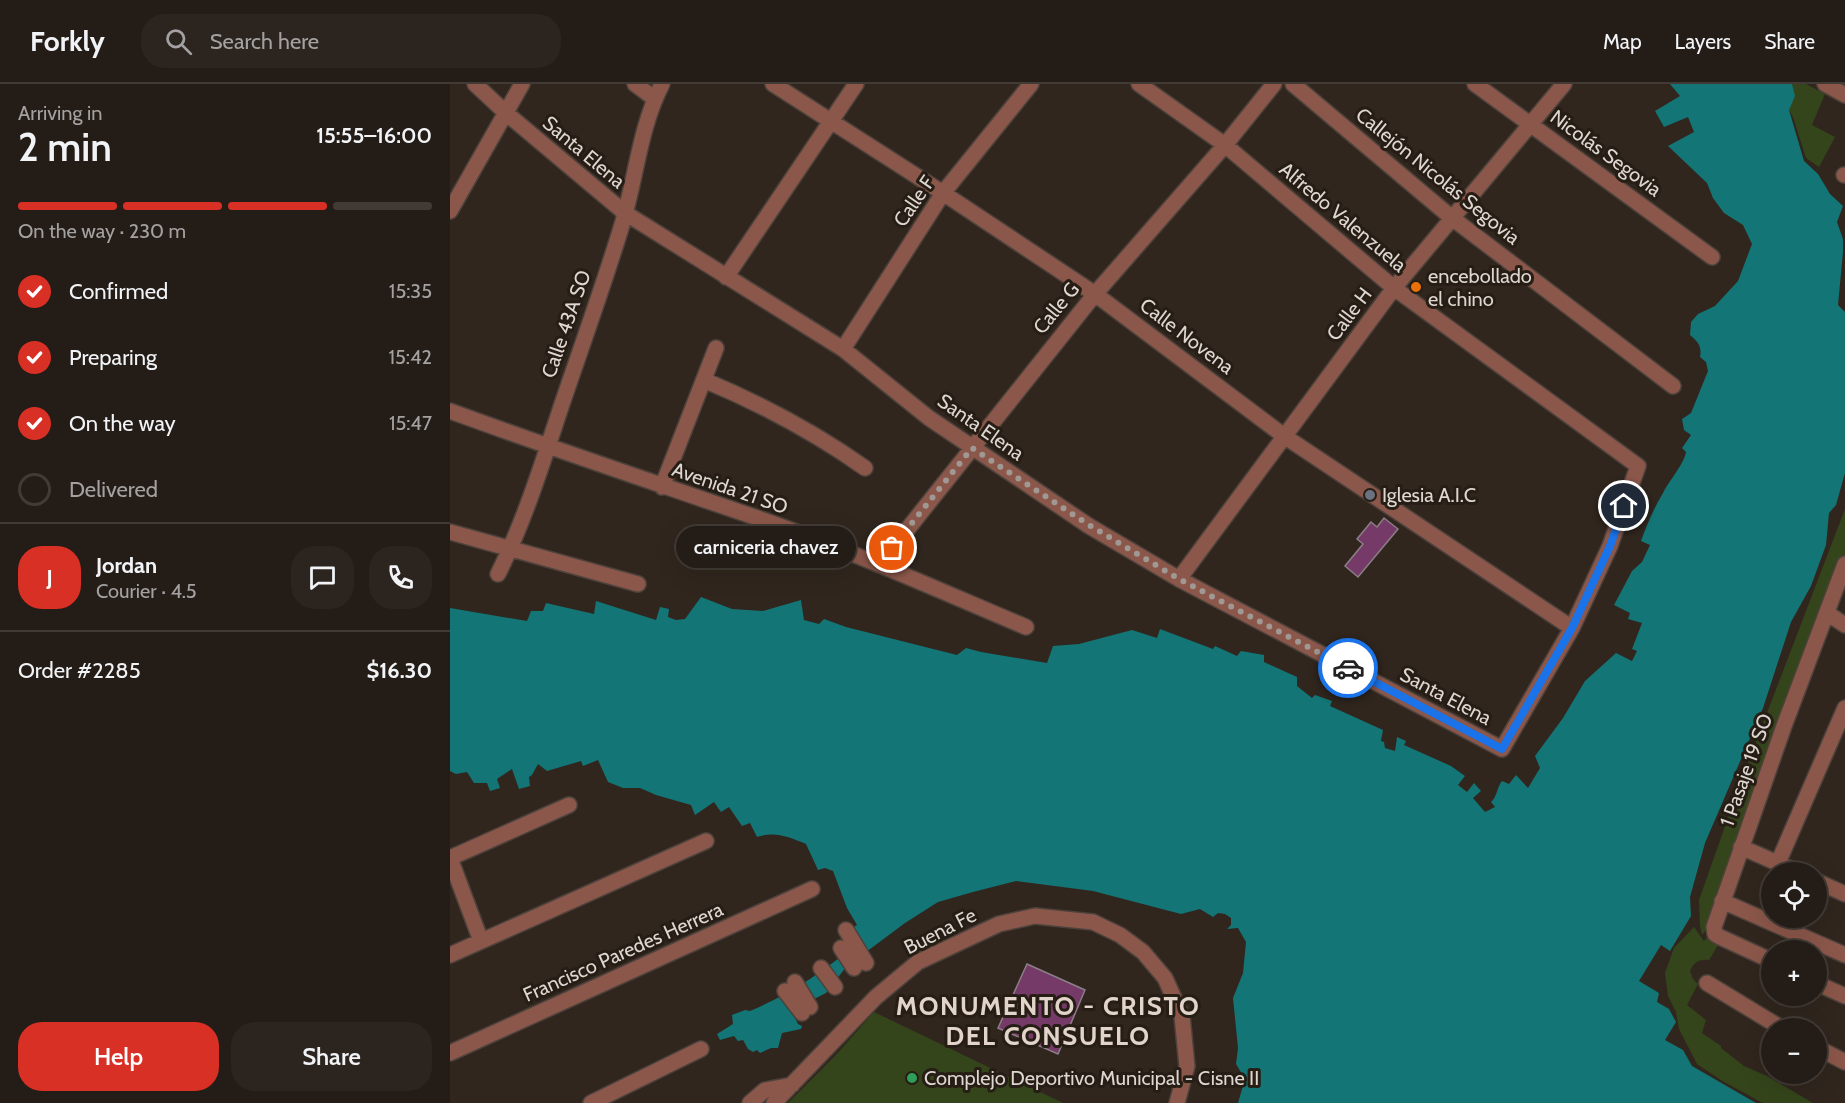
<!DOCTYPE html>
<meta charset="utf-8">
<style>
:root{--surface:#241c16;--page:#2c251f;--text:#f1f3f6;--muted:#a3a1a1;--line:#413a35;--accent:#d93025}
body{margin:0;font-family:Cabin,sans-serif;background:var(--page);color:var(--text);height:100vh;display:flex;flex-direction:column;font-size:22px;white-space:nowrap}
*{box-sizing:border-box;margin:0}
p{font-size:20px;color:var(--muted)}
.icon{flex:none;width:33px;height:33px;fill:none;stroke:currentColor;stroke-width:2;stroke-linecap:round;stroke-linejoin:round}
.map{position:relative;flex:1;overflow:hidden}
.sheet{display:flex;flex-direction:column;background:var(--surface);width:450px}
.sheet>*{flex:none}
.tools{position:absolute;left:1311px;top:778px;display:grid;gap:12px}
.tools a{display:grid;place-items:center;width:66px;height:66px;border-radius:50%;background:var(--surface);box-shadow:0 6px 24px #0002,0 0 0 2px var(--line);font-size:30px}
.pin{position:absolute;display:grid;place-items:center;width:51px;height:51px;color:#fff;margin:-26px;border:3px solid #fff;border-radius:50%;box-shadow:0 2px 6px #0007}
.courier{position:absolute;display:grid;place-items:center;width:60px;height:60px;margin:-30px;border:4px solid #1a73e8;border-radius:50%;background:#fff;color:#222;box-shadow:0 2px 8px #0007}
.bubble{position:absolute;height:42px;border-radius:21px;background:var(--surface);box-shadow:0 6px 24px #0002,0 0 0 2px var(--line);font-size:20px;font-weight:600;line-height:42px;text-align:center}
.headline em{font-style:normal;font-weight:600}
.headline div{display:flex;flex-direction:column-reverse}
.headline{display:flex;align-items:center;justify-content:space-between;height:102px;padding:0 18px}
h1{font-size:39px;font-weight:600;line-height:45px}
.bar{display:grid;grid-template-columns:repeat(4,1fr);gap:9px 6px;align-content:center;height:72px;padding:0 18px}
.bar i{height:8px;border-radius:4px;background:var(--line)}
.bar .current{background:var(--accent)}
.bar p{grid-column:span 4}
.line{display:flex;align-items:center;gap:15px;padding:0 18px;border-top:2px solid var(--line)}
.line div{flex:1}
.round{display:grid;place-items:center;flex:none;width:63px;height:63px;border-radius:24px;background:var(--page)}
ol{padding:0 18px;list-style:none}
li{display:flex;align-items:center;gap:18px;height:66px}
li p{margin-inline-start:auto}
li .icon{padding:6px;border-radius:50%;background:var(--accent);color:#fff;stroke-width:4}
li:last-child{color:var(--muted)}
li i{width:33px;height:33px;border:3px solid var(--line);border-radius:50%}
.cta{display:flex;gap:12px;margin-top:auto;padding:12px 18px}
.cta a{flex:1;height:69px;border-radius:24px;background:var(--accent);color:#fff;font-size:24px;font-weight:600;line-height:69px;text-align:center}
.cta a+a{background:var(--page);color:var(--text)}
header{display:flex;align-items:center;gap:36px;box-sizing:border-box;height:84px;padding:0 30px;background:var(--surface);border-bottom:2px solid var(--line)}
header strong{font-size:28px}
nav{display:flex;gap:33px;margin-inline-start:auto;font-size:21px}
.search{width:420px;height:54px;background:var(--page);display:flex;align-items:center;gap:15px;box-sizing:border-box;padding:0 21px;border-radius:24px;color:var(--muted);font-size:22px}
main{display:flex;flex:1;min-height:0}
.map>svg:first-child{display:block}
.green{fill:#34451b}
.water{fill:#137575}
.building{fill:#763a68;stroke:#8b7e87;stroke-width:1.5}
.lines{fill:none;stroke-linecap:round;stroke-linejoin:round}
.minor-casing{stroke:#4c423b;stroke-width:18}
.minor{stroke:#8b574a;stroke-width:15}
.done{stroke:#a09892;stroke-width:6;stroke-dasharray:0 10.8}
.route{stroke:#1a73e8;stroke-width:8}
.food-dot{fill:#e8710a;stroke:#261d15;stroke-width:2}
.worship-dot{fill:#6b7280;stroke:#261d15;stroke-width:2}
.leisure-dot{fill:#2e9e5b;stroke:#261d15;stroke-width:2}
.labels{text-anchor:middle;stroke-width:6;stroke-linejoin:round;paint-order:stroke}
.street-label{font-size:20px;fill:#ddd6d1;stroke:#261d15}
.poi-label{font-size:20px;fill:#ddd6d1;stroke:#261d15;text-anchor:start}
.district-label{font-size:26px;font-weight:bold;letter-spacing:1.5px;fill:#e2d4ca;stroke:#261d15}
</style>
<header>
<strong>Forkly</strong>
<div class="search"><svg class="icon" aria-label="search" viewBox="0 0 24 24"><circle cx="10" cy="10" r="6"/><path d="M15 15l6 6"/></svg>Search here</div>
<nav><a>Map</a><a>Layers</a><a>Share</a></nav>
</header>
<main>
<section class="sheet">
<div class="headline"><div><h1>2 min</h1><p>Arriving in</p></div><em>15:55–16:00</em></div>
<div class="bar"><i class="current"></i><i class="current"></i><i class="current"></i><i></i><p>On the way · 230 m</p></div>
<ol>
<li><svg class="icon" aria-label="check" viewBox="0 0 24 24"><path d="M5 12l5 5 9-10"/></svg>Confirmed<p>15:35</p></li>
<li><svg class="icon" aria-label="check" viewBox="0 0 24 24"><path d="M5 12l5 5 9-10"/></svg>Preparing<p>15:42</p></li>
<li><svg class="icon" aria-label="check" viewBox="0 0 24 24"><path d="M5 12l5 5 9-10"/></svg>On the way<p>15:47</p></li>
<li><i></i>Delivered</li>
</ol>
<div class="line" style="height:108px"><b class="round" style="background:var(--accent);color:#fff">J</b><div><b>Jordan</b><p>Courier · 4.5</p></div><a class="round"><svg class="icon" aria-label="chat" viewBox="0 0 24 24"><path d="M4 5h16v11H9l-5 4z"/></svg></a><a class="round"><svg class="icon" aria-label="phone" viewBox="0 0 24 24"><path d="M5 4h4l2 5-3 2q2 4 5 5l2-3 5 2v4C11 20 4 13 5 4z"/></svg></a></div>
<div class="line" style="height:78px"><div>Order #2285</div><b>$16.30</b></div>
<div class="cta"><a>Help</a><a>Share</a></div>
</section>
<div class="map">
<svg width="1395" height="1019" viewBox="0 0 1395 1019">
<rect width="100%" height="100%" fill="#30261e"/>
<path class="green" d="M1324,0H1356L1375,10L1362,41L1385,53L1369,83L1356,74L1343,33Z
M1395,425V471L1261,840L1252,851L1250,842L1249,816L1291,697Z
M1244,843L1254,857L1260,850L1271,856L1259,876C1249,875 1244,878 1240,887L1243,895L1248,900L1237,921L1256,936L1252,949L1271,962V964L1294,982L1317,992L1363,1019H1313L1274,998L1247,980L1229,945L1226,928L1218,912L1215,889L1224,864Z
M424,928L613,1019H338L385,972Z"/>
<path class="water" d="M1220,0H1342L1345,12L1339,26L1354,77L1368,90L1380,110L1393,122L1387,138L1393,155V168L1388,221L1395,228V389L1386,421L1379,429L1376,461L1361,502L1341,538L1313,624L1255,759L1240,813L1241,832L1220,867L1211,861L1189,897L1209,909L1207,918L1219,925L1226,938L1215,956L1233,966L1242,982L1306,1019H788L795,995L786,980L788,964L783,914L793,889L796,858L788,844L777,845L781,841V834L775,830L768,829L763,833L750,825L731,830L643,807L566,797L523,808L488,818L455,839L396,883L376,909L354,920L346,928L344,932L348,940L352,942L351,945L332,949L328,964H321L310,969L307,966L303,968L298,965L293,956L288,957L284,952L270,956L267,950L283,940L282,931L295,926L300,927C342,909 368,891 403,863L394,849L407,841L397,824L383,787L375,784L368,786L356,760C339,753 325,747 307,753L300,739L292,742L279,723L271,728L264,718L245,731L241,721L206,711L190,704H173L158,698L148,676L133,682L131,677L97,687L88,680L82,691L79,693L80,702L69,705L62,685L47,695L50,704L40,707L37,699H24L17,688L6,690L0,687V524L77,537L81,527H93L96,519L144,530L146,517L206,536L210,523L219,525L218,533L226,536L235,535L251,513L282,525L313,527L351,516L354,536L369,540L374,535L396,543L507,571L516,564L531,568L597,579L603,562L629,560L682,546L707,554L710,545L763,565L765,562L787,572L791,567L814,571V578L847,593V602L862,614L865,611L882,617L880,622L933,646L931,657L934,658L935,664L945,667L947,653L956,657L954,661L1001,682L1015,692L1008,701L1017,708L1024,699L1031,707L1023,714L1035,728L1045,723L1041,718C1047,713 1047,703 1052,697L1059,700L1066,691L1078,704L1090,684L1085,672L1113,634L1135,597L1166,569L1182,577L1187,567L1182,565L1192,539L1178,535L1180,529L1164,521L1182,487L1192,478L1200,461L1191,457C1197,440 1204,424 1213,409C1219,397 1234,380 1236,368L1232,364L1241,351L1234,346L1232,335L1241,329L1258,287L1256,278L1250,273C1252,262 1248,258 1240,251L1241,238L1248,230L1265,222L1288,197L1302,160L1293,141L1274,129L1263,114L1257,99L1218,62L1244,48L1238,33L1214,43L1205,27L1230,12Z"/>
<path class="building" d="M934,434L948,445L908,493L895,482L913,460L907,455L921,438L927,443Z
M577,880L635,906L608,970L548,944Z"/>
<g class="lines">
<g class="minor-casing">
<path id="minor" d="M25,0L56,29L175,129L393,265L479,334L639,442L729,495L1052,665L1122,544L1160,462L1188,382L944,204L775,61L689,0
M185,0L205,15
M323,0L493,109L645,210L834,352L1122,544
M843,0L1002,134L1223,302
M1025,0L1262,173
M1375,0L1395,11
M1394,91H1395
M0,127L72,0
M276,193L406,0
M393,265L493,109L581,0
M254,296C311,320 364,348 415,384
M0,327C106,366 212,401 319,438C406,469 491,507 576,543
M212,403L266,264
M0,448L188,500
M429,481L645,210L775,61L824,0
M48,490C75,436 93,377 112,320C132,261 153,203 171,144C186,96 189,45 212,0
M729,495L944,204L1114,0
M1377,529L1395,541
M1291,763L1350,789
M0,774L119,721
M0,774L31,857
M1328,779L1395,624
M1366,797L1395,810
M1272,817L1395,871
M396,846L416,879
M391,864L404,884
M0,871L256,757
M1322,877L1270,853L1265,850L1264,843L1334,642L1395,480
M371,884L385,903
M345,898L360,923
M1257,899L1333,945
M1366,899L1395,912
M335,907L352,929
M1366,963L1395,978
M0,969L362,805
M141,1019L251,965
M300,1019L315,1006L342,1001
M324,1019L426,913L468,878L549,840L585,832L643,838L670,851L693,868L715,894L732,932L737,982L727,1019"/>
</g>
<use href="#minor" class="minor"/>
</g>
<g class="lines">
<path class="done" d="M442,464L522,364L639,441L729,495L898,584"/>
<path class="route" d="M898,584L1052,665L1122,544L1160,462L1174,422"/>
</g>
<circle class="food-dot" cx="966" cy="203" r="6"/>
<circle class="worship-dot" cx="920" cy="411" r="6"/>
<circle class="leisure-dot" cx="462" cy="994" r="6"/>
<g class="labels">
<g class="street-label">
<text transform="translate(134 68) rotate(40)" y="7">Santa Elena</text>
<text transform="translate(1156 69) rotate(36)" y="7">Nicolás Segovia</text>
<text transform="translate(988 92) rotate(39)" y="7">Callejón Nicolás Segovia</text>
<text transform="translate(464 117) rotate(-56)" y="7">Calle F</text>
<text transform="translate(893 133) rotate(40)" y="7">Alfredo Valenzuela</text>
<text transform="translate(606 224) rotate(-51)" y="7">Calle G</text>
<text transform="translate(899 230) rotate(-53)" y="7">Calle H</text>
<text transform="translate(116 240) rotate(-71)" y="7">Calle 43A SO</text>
<text transform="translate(737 252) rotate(37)" y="7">Calle Novena</text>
<text transform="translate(531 343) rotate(35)" y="7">Santa Elena</text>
<text transform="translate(280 404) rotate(19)" y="7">Avenida 21 SO</text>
<text transform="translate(996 612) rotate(28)" y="7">Santa Elena</text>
<text transform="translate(1296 686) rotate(-70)" y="7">1 Pasaje 19 SO</text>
<text transform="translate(490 847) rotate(-27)" y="7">Buena Fe</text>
<text transform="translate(173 868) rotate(-24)" y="7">Francisco Paredes Herrera</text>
</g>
<g class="poi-label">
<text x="978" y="199">encebollado<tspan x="978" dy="23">el chino</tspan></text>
<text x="932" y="418">Iglesia A.I.C</text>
<text x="474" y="1001">Complejo Deportivo Municipal - Cisne II</text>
</g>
<g class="district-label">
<text x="598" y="931">MONUMENTO - CRISTO<tspan x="598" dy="30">DEL CONSUELO</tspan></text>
</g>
</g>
</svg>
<div class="tools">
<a><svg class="icon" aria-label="locate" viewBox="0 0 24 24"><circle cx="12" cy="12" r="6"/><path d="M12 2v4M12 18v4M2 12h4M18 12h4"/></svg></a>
<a>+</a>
<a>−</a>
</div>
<div class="pin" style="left:442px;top:464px;background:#ea580c"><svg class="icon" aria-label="bag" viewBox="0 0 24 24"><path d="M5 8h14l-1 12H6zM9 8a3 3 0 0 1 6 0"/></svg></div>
<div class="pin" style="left:1174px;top:422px;background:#1f2937"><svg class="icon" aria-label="home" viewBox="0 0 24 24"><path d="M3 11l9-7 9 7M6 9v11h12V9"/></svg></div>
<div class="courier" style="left:898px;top:584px"><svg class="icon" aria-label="car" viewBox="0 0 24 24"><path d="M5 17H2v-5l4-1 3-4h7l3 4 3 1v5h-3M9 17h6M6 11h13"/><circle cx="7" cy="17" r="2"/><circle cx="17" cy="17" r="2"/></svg></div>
<div class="bubble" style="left:226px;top:442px;width:180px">carniceria chavez</div>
</div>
</main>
